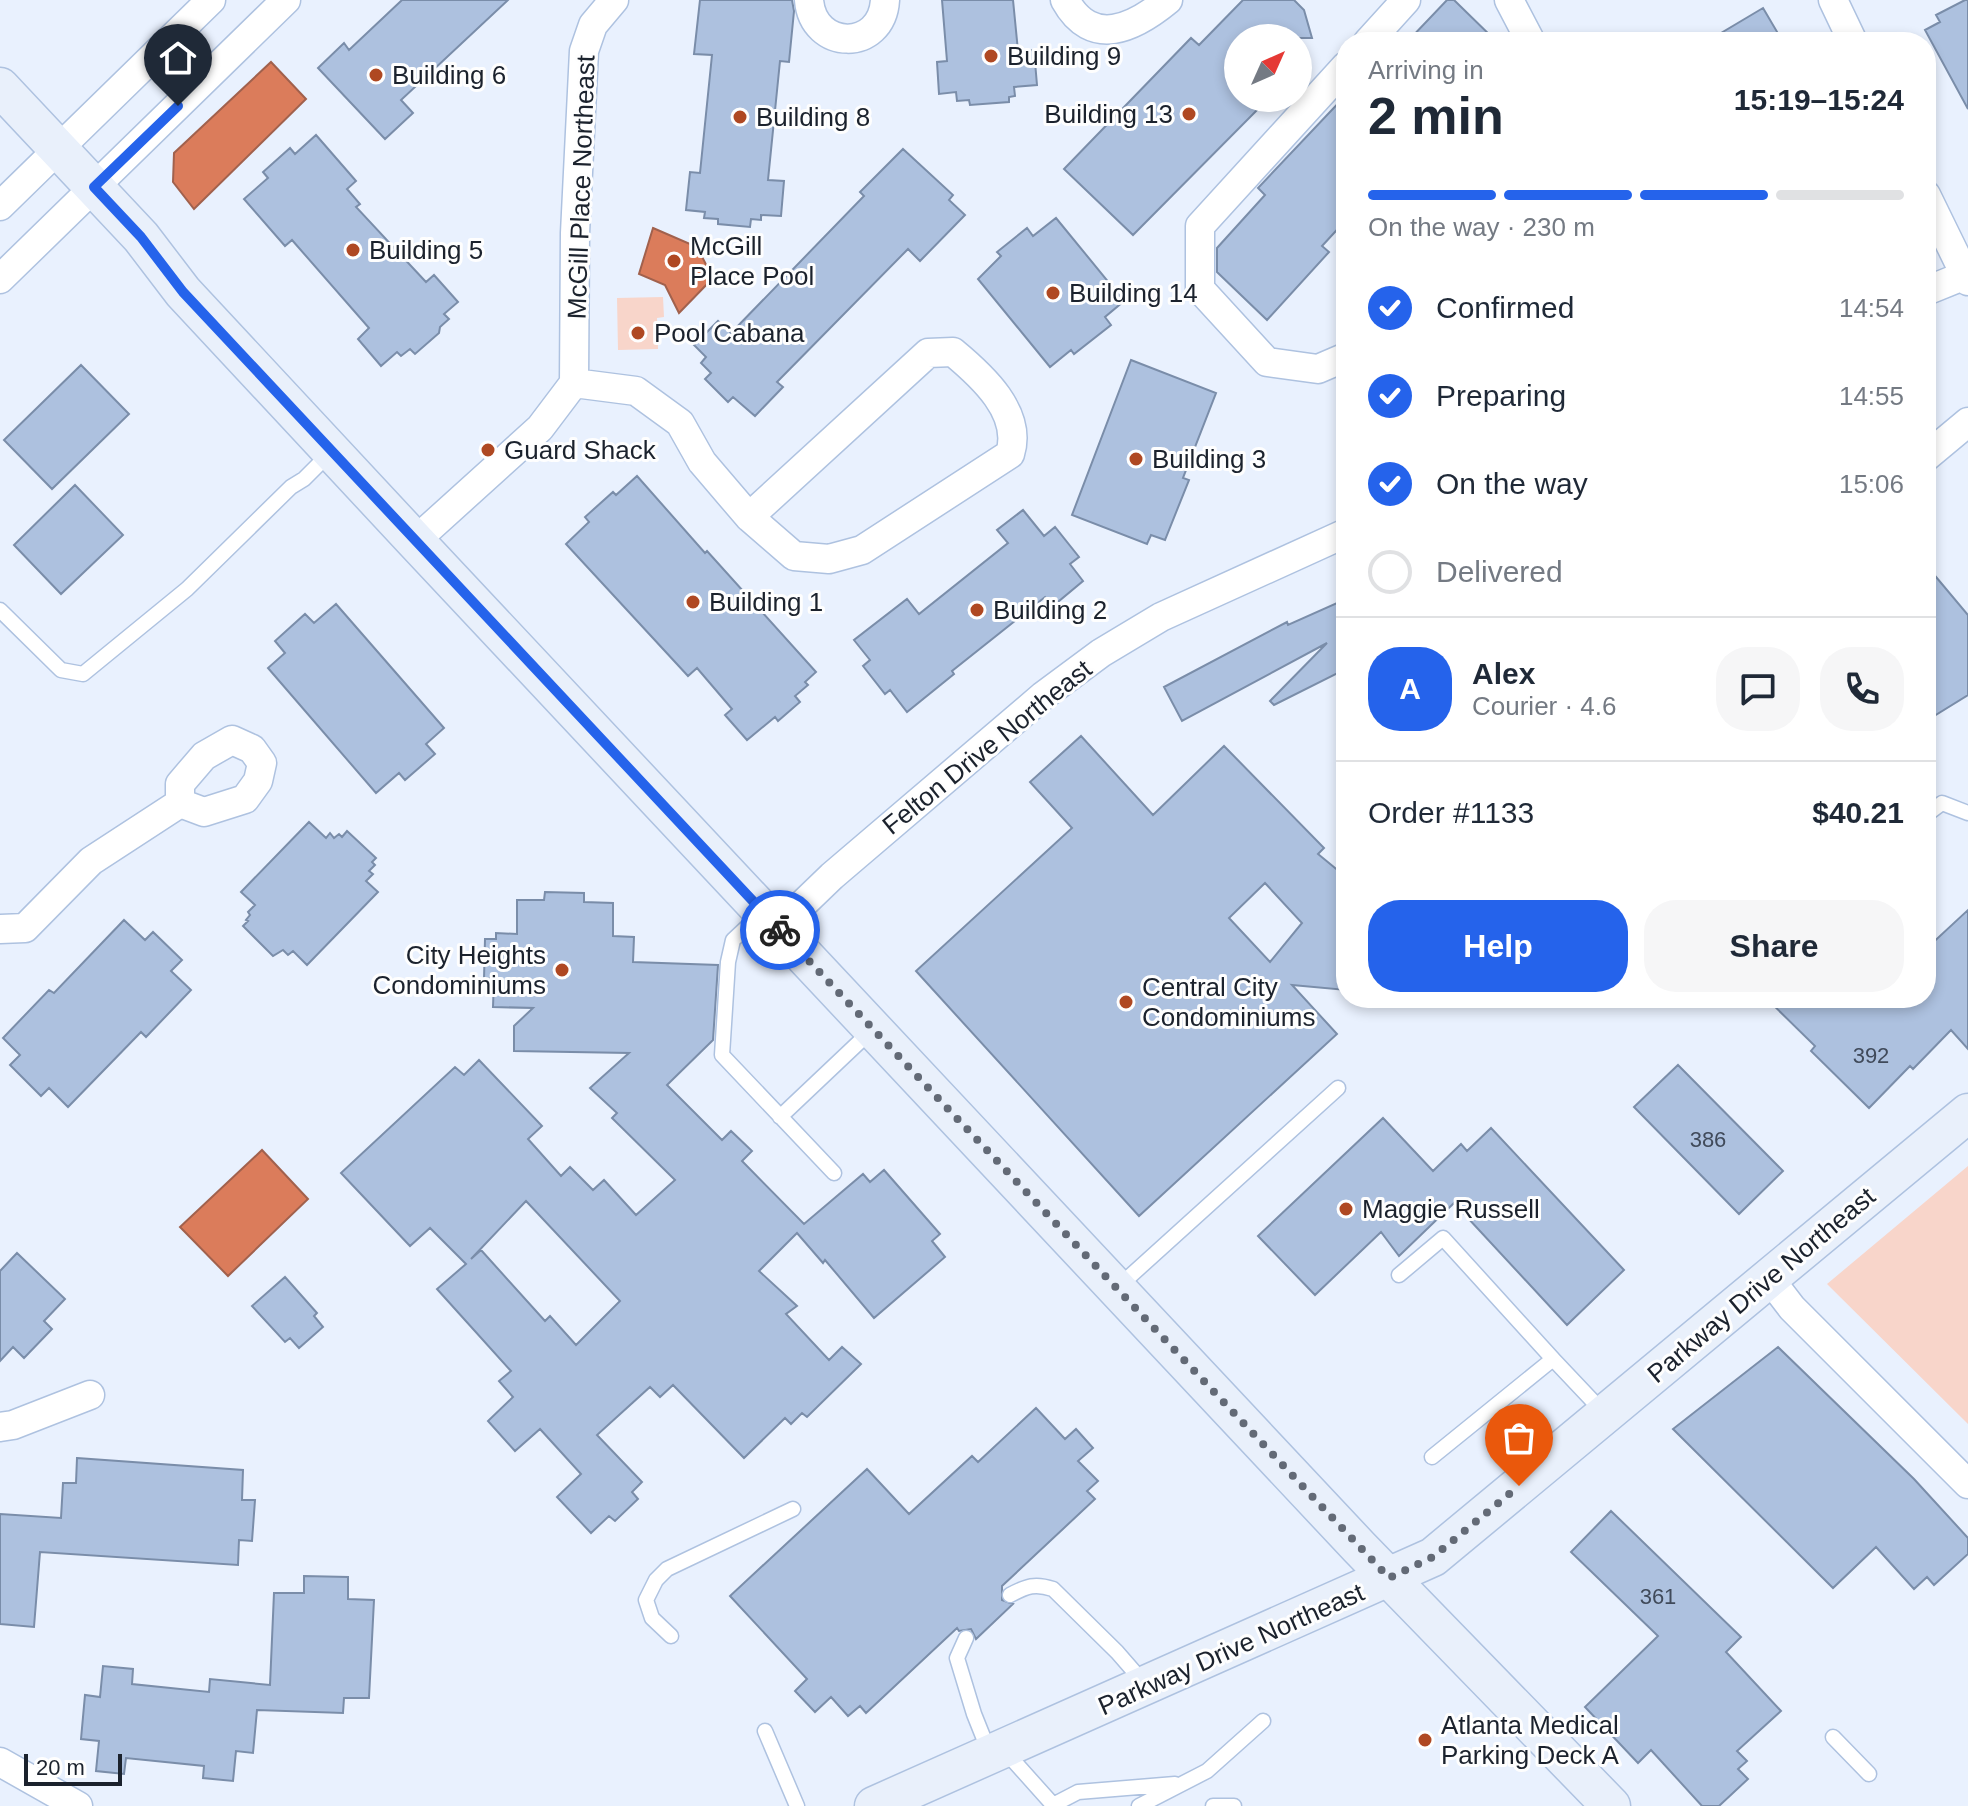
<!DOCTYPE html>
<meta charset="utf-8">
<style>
:root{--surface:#fff;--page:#f6f6f7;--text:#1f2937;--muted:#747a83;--line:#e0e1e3;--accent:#2563eb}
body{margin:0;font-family:Helvetica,sans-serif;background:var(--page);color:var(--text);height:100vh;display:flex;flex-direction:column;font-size:30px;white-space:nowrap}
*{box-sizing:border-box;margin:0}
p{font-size:26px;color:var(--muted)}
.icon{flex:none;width:44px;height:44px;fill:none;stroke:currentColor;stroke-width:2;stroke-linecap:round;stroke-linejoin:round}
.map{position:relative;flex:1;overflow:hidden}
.drawer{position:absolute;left:1336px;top:32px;width:600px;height:976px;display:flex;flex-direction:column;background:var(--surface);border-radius:32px;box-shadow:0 4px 12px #0003}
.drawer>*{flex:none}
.needle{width:52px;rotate:45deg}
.fabs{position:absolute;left:1224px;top:24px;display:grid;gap:16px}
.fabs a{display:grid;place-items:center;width:88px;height:88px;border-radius:50%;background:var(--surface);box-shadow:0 4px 12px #0003;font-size:40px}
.scale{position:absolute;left:24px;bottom:20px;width:98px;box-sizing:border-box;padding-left:8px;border:4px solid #1b222d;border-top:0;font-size:22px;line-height:28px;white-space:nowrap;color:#1b222d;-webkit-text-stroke:6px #fefefe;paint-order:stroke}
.pin{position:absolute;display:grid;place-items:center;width:68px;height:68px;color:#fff;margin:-82px -34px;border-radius:50% 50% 50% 0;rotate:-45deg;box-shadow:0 0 8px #0007}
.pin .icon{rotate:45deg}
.courier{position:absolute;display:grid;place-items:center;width:80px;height:80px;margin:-40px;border:6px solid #2563eb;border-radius:50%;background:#fff;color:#222;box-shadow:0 2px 10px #0007}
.overview em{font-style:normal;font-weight:700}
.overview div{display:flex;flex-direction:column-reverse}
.overview{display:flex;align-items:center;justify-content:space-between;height:136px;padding:0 32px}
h1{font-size:52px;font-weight:700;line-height:60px}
.bar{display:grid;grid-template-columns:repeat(4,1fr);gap:12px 8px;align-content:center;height:96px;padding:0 32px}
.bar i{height:10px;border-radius:6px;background:var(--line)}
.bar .selected{background:var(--accent)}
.bar p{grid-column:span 4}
.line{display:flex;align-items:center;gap:20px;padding:0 32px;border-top:2px solid var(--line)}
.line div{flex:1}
.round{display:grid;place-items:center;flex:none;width:84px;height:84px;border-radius:32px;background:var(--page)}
ol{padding:0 32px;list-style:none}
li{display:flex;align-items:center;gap:24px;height:88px}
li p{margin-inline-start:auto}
li .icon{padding:8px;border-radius:50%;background:var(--accent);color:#fff;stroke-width:4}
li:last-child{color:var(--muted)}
li i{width:44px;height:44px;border:4px solid var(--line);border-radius:50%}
.primary-button{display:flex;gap:16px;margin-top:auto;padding:16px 32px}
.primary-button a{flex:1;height:92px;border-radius:32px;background:var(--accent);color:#fff;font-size:32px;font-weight:700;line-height:92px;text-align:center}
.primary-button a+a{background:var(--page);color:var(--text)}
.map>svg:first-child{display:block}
.green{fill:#f8d5ca}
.water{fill:#db7c5b;stroke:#a1614d;stroke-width:2}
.building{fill:#adc1df;stroke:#7a8da9;stroke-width:2;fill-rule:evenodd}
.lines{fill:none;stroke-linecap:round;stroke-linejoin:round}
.lane-casing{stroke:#aec2e0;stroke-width:17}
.street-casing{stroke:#aec2e0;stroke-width:31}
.secondary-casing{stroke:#aec2e0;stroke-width:41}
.lane{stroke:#fff;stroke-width:14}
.street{stroke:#fff;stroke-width:28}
.secondary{stroke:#e9f0fb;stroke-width:38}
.done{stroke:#636a76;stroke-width:8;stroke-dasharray:0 14.4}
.route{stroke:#2563eb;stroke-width:10}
.poi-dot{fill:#af4822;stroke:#fefefe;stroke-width:3}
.labels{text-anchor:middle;stroke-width:6;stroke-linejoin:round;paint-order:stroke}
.number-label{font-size:22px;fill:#404a5a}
.poi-label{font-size:26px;fill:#1b222d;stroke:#fefefe;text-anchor:start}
.street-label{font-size:26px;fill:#1b222d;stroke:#fefefe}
</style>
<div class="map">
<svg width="1968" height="1806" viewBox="0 0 1968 1806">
<rect width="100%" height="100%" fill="#e9f1fe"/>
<path class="green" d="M663,297L664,317L657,318L658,349L618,350L617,298Z
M1968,1166V1424L1827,1284Z"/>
<path class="water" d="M271,62L306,99L194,209L173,182L174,153Z
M653,228L697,247L713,278L679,313L665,285L639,274Z
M262,1150L308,1199L228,1276L180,1227Z"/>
<path class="building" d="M402,0H508L401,100L413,113L385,139L318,68L344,43L349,50Z
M700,0H792L794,11L789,62L780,61L768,180L784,181L781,216L761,215V220L751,219L750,227L718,224V219L704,218L705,212L686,210L690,172L700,173L712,55L694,54Z
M942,0H1013L1018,51L1034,50L1037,85L1014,87L1015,96L1009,97V102L970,105L969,100L957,101L956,92L939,94L937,62L947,61Z
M1243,0H1294L1304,10L1312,38H1238V98H1269L1133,235L1064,169L1191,38L1199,45Z
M1447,0H1454L1497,42H1407Z
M1965,0H1968V109L1925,30L1940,22L1936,15Z
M1763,8L1783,42H1706Z
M1346,95V220L1322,246L1329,252L1267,320L1217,272V248L1265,195L1258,188Z
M316,135L356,181L347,189L360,204L356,207L426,282L434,275L458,302L444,314L449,319L440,327L439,333L415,354L410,349L401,356L397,352L381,366L358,339L369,328L292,240L285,246L244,199L268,178L263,172L290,148L295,154Z
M903,149L953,195L949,200L965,215L920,261L908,249L777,382L783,387L755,416L733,397L728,402L705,379L711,373L701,363L706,357L694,345L718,321L731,333L864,196L860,192Z
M1056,218L1124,301L1105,317L1111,325L1074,354L1071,350L1050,367L978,279L1001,256L997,252L1027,228L1033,236Z
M1131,360L1216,393L1183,478L1189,480L1165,540L1151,535L1147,544L1072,515Z
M81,365L129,414L52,489L4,440Z
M637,476L705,553L707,551L816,672L805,682L808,685L795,696L800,702L778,721L775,717L747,740L725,715L732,709L697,668L688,676L566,544L589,522L585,517L613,492L616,495Z
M75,485L123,535L61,594L14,545Z
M1023,510L1044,536L1055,527L1079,557L1070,564L1083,581L1053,606L1045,597L952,671L954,674L907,712L890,690L885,694L863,666L870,660L854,640L907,599L919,614L1008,543L997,530Z
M1926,565L1968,615V695L1926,721Z
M1346,599V669L1274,705L1270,701L1327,643L1182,721L1164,687L1287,622L1288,625Z
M336,604L444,728L426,744L435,754L405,780L399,773L376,793L268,668L285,653L275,641L305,614L314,623Z
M1081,736L1153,815L1224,746L1324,848L1318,854L1346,877V990L1292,985L1337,1034L1139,1216L916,971L1072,828L1030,782ZM1265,883L1302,923L1270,962L1229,918Z
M309,822L326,838L330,833L334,838L339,834L342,837L347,831L376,858L372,862L375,865L369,871L373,874L366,881L378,892L307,965L293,951L288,955L283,950L273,956L243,926L248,921L246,920L250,915L248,912L255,905L241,892Z
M545,892L584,893V902L613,903V936L634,937L633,962L718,965L713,1040L667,1085L722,1140L731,1131L752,1151L742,1161L804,1224L863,1174L870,1182L884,1170L940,1234L932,1241L945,1257L874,1318L825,1260L823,1263L797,1233L759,1271L797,1306L786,1314L829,1360L842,1347L861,1364L807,1417L802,1413L791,1424L785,1418L744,1458L673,1385L660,1397L650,1387L597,1435L642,1482L632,1492L638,1499L615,1521L609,1516L591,1533L557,1497L581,1474L540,1429L515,1451L488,1421L513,1397L499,1381L511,1371L437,1289L466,1264L430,1228L410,1246L341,1173L455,1067L464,1075L479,1060L542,1126L528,1139L561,1176L570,1167L593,1190L604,1180L636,1215L675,1180L612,1118L617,1113L590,1088L629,1053L514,1051V1026L533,1008L493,1007L494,978L484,979L485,939H496V933L517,934V900H544ZM526,1201L620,1301L576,1345L550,1316L545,1321L481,1250L471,1259Z
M1968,910V1049L1951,1030L1913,1069L1910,1066L1869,1108L1811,1051L1815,1046L1766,998H1926V949Z
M124,920L145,940L153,932L182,960L171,971L191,990L146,1037L141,1032L68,1107L49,1088L41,1096L10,1065L20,1055L3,1038L49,990L54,993Z
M1678,1065L1783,1171L1739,1214L1634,1107Z
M1383,1118L1433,1171L1461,1144L1467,1151L1491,1128L1624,1270L1567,1325L1454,1203L1399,1256L1381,1232L1315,1295L1258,1236Z
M17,1253L65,1299L44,1321L52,1329L24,1358L13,1347L0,1361V1271Z
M285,1277L317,1313L314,1316L323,1327L299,1348L290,1338L285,1342L252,1306Z
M1778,1347L1914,1479L1968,1538V1554L1934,1585L1927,1577L1914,1589L1876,1547L1833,1588L1673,1429Z
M1036,1408L1065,1439L1076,1429L1093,1448L1078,1461L1098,1481L1087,1491L1095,1499L1002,1586V1600L1013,1604L976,1639L971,1629L959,1631L957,1628L866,1713L860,1706L848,1716L831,1697L815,1712L795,1691L807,1679L730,1596L867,1469L909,1514L972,1456L978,1462Z
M77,1458L243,1470L242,1500H255L252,1541L239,1540L238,1565L40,1552L34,1627L0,1624V1514L61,1518L63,1483H76Z
M1611,1511L1741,1637L1726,1652L1781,1711L1737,1751L1747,1761L1738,1769L1748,1779L1719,1806H1702L1651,1750L1638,1763L1585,1707L1658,1636L1571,1552Z
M304,1576L348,1577V1599L374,1600L369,1698H344L343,1713L257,1710L253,1753L236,1751L233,1781L203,1778L204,1766L126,1758L124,1774L96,1771L99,1741L81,1739L85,1695L100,1697L103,1666L133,1669L132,1684L209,1692L210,1679L270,1685L274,1593H304Z"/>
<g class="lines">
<g class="lane-casing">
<path id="lane" d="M0,610L61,670L83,674L187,589L291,487L304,479L331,452
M1926,815L1942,803L1968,813
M763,912L733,940L728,962L722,1055L834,1173
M780,1117L873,1029
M1399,1275L1443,1238L1553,1359
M1117,1288L1338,1088
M1432,1457L1553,1359L1605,1414
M1010,1595C1027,1586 1035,1583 1053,1589L1117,1652L1144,1683
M671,1636L652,1618L646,1600L656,1580L667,1569L793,1509
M966,1638L957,1658L974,1714L990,1754
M765,1731L797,1806
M1833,1737L1869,1774
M1004,1750L1054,1806
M1053,1805L1078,1792L1175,1784
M1139,1806L1207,1771L1263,1721
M1213,1806H1234"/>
</g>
<g class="street-casing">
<path id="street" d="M809,0C813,51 882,52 885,0
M1065,0C1092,49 1134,28 1168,0
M1509,0L1531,42
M1833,0L1853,42
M1368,42L1406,0
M1346,66L1200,226V289L1267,362L1318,369L1346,357
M1926,195L1968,281
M0,206L211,0
M0,279L286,0
M1926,291L1968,274
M574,383L636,391L680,423L702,462L749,517L794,556L829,559L862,550L1010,454C1023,413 982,376 953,352L928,353L749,517
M1926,457L1968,422
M415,541L540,428L574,383L575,233L584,51L593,25L614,0
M232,740L252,749L262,763L258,781L245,799L204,812L180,803V784L204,756Z
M778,928L832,876L1043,696L1101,653L1161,617L1346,533
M0,929L25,928L91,861L180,803
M1769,1278L1792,1308L1968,1484
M0,1427L13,1425L90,1395
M0,1762L78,1806"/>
</g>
<g class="secondary-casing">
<path id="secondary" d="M0,87L141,237L183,292L415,541L1359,1547L1611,1806
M874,1806L1433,1557L1968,1113"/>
</g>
<use href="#lane" class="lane"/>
<use href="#street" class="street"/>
<use href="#secondary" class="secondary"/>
</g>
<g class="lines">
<path class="done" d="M780,930L1389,1578L1433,1557L1519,1486"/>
<path class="route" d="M178,106L94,187L141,237L183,292L780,930"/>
</g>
<g class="poi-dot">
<circle cx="991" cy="56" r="8"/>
<circle cx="376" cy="75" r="8"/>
<circle cx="1189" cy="114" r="8"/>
<circle cx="740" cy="117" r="8"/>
<circle cx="353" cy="250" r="8"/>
<circle cx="674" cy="261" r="8"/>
<circle cx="1053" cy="293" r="8"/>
<circle cx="638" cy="333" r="8"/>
<circle cx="488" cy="450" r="8"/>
<circle cx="1136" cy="459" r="8"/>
<circle cx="693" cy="602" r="8"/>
<circle cx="977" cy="610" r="8"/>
<circle cx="562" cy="970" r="8"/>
<circle cx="1126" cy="1002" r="8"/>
<circle cx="1346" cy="1209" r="8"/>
<circle cx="1425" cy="1740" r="8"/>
</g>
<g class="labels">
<g class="number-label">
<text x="1871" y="1063">392</text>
<text x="1708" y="1147">386</text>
<text x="1658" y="1604">361</text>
</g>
<g class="poi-label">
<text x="1007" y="65">Building 9</text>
<text x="392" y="84">Building 6</text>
<text x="1173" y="123" text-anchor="end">Building 13</text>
<text x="756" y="126">Building 8</text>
<text x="690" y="255">McGill<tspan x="690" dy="30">Place Pool</tspan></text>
<text x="369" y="259">Building 5</text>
<text x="1069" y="302">Building 14</text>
<text x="654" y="342">Pool Cabana</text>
<text x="504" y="459">Guard Shack</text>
<text x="1152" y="468">Building 3</text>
<text x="709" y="611">Building 1</text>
<text x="993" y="619">Building 2</text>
<text x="546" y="964" text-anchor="end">City Heights<tspan x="546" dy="30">Condominiums</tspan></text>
<text x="1142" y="996">Central City<tspan x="1142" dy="30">Condominiums</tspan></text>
<text x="1362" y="1218">Maggie Russell</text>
<text x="1441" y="1734">Atlanta Medical<tspan x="1441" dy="30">Parking Deck A</tspan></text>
</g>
<g class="street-label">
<text transform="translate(581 187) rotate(-88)" y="9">McGill Place Northeast</text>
<text transform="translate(987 747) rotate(-39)" y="9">Felton Drive Northeast</text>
<text transform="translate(1761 1285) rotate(-40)" y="9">Parkway Drive Northeast</text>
<text transform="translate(1231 1649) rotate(-24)" y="9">Parkway Drive Northeast</text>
</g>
</g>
</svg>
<div class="fabs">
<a><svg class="needle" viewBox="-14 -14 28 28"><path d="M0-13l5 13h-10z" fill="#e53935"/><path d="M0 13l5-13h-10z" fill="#747a83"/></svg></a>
</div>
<div class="scale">20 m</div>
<div class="pin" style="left:1519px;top:1486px;background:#ea580c"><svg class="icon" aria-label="bag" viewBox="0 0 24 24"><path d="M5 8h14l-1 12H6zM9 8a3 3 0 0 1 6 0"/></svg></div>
<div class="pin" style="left:178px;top:106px;background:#1f2937"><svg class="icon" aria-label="home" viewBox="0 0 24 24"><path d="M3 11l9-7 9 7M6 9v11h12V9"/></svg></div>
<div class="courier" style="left:780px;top:930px"><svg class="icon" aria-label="bike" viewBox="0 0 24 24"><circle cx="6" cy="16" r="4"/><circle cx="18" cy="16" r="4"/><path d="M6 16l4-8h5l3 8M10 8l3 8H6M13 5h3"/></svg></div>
<section class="drawer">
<div class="overview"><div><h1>2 min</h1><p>Arriving in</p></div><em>15:19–15:24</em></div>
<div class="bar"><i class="selected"></i><i class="selected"></i><i class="selected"></i><i></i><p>On the way · 230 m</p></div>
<ol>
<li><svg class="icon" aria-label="check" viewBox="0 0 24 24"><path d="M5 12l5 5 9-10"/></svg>Confirmed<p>14:54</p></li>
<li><svg class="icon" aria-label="check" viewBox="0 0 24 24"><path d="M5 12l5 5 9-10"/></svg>Preparing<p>14:55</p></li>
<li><svg class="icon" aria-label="check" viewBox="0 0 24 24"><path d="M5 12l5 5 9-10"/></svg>On the way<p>15:06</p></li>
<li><i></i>Delivered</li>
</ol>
<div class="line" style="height:144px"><b class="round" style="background:var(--accent);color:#fff">A</b><div><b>Alex</b><p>Courier · 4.6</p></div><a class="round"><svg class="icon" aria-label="chat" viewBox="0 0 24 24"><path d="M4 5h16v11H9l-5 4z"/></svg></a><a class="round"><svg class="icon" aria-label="phone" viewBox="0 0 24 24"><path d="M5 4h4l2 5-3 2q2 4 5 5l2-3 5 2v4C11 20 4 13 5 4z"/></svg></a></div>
<div class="line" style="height:104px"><div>Order #1133</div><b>$40.21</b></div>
<div class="primary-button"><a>Help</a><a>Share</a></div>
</section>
</div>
